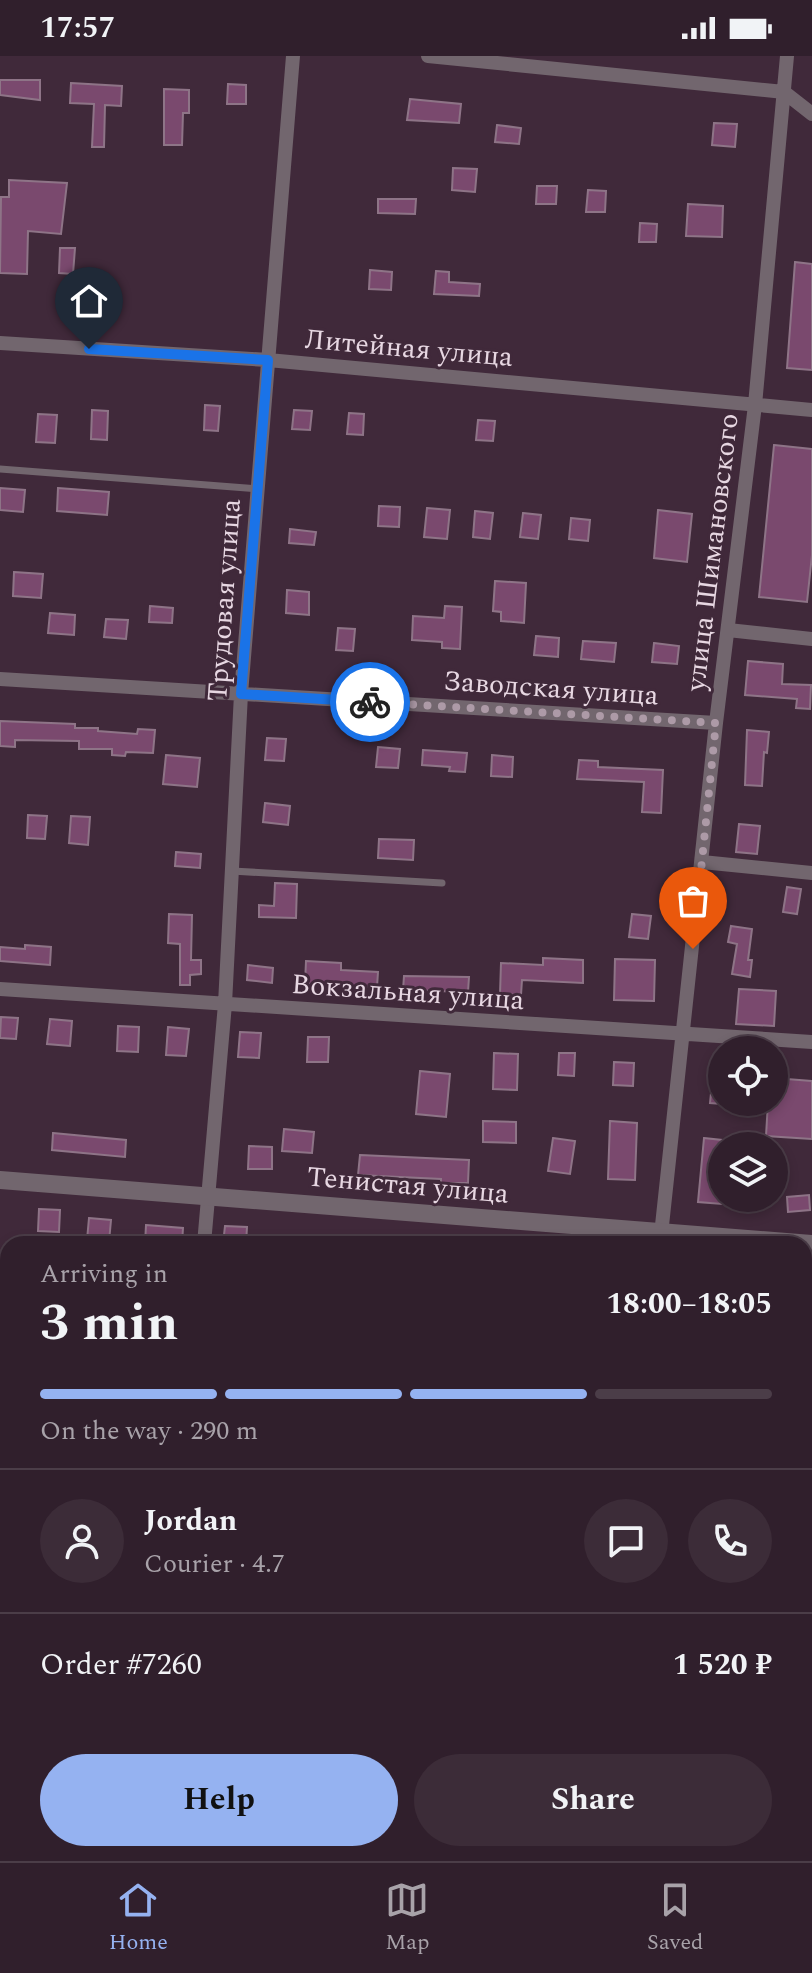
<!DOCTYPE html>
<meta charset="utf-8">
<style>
:root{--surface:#301f2c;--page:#3c2c38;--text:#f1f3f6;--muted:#a8a2a9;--line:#4b3d48;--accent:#95b2f1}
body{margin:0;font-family:Spectral,serif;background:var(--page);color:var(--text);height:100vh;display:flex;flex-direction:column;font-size:30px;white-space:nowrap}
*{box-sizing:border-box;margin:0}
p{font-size:26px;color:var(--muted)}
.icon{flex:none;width:44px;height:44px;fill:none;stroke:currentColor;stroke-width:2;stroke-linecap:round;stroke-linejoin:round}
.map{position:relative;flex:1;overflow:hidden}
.sheet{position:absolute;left:0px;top:1180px;width:812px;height:626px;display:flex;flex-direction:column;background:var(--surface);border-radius:24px 24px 0 0;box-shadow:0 4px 12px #0003,0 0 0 2px var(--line)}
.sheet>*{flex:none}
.fabs{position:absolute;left:708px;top:980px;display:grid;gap:16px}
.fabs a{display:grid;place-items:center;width:80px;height:80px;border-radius:50%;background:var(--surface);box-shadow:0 4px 12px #0003,0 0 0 2px var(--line);font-size:40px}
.pin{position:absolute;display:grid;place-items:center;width:68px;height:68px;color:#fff;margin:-82px -34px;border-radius:50% 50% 50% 0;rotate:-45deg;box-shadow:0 0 8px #0007}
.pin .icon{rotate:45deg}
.courier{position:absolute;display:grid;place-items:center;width:80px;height:80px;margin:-40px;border:6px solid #1a73e8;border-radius:50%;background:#fff;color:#222;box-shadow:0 2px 10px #0007}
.head em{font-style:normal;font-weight:700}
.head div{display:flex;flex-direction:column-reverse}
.head{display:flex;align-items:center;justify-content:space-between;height:136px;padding:0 40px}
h1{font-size:52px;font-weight:700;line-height:60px}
.bar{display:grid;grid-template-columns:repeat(4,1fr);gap:12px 8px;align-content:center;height:96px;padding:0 40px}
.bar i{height:10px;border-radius:6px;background:var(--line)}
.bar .selected{background:var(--accent)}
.bar p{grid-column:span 4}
.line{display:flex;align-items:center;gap:20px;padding:0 40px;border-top:2px solid var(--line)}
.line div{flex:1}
.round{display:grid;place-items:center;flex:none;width:84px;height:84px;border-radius:42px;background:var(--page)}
.button{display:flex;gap:16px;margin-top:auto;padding:16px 40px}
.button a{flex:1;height:92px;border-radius:48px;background:var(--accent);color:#111;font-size:32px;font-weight:700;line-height:92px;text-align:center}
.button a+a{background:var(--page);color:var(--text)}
.status{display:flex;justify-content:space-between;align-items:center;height:56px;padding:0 40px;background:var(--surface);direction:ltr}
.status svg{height:22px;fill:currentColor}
.dock{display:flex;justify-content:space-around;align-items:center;height:112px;border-top:2px solid var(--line);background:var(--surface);font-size:22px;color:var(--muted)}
.dock a{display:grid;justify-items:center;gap:4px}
.dock .selected{color:var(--accent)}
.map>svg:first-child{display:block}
.building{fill:#7a496e;stroke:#8e7487;stroke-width:2}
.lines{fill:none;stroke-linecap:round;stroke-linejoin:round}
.service{stroke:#72666e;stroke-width:7}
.minor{stroke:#72666e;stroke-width:14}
.tertiary{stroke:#72666e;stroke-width:18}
.done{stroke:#ad9aa7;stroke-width:8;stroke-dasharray:0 14.4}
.route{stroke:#1a73e8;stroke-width:10}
.labels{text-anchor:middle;stroke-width:6;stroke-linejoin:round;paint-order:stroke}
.street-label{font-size:28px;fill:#e7d7e2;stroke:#40293a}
</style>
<div class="status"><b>17:57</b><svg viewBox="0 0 49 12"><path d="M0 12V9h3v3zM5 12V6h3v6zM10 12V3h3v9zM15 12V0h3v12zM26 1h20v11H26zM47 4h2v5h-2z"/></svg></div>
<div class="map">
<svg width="812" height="1805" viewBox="0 0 812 1805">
<rect width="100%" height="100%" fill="#40293a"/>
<path class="building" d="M0,24H40V44L0,39Z
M71,27L122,30L121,50L105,49L104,91H92L94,48L70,47Z
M228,28L246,29V48H227Z
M164,33L189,34V57H183L182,89H164Z
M410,43L461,48L459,67L407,64Z
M714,67L737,68L735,91L712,89Z
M497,69L521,72L519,88L495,86Z
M453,112L477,113L475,136L452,134Z
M9,124L67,127L61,178L28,175L27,218L0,217L1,141H9Z
M537,130H557L556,148H536Z
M588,134L606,135L605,156H586Z
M378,143H416L415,158L378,157Z
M688,148L723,150L722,181L686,180Z
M640,167L657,168L656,186H639Z
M60,192H75L73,218L59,217Z
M795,206L812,208V314L787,312Z
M370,214L392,216L391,234L369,233Z
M436,215L449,216V226L480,228L479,240L434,238Z
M205,349L220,350L218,375L204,374Z
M92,354L108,355L107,384L91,383Z
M294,354L312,355L310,374L292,373Z
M349,357L364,358L363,379L347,378Z
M38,358L57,359L55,387L36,386Z
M478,364L495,365L493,385L476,384Z
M774,389L812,393V499L807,546L759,541Z
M0,432L25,434L23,456L0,454Z
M58,432L109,436L107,459L57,455Z
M379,450L400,451L399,471L378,470Z
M427,452L450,454L447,483L424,481Z
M658,454L692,458L687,506L654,502Z
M475,455L493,457L490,483L473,481Z
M523,457L541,459L538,483L520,481Z
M571,462L590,464L588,485L569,483Z
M290,473L316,476L314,489L289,487Z
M14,516L43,518L41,542L13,540Z
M495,525L526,527L524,567L501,565V556L493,555Z
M287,534L309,536V559L286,557Z
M150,550L173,552L172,567L149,566Z
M445,550L462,551L460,593L442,592V586L412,584L413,560L444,562Z
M50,557L75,559L74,579L48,577Z
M106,563L128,564L126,583L104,581Z
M338,572L355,573L353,595L336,594Z
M536,580L559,582L558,601L534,599Z
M583,585L616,587L614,606L581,603Z
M654,587L679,590L677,608L652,606Z
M748,605L783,608L782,628L811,629L810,653L796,652L797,643L745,639Z
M0,665L75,668V672H98V675L137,678L138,673L155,674L153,697L126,696L125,700L112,699V693H79V685L15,684V691L0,690Z
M747,674L769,676L767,697L764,696L762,730L745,729Z
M267,682L286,683L284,705L265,704Z
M378,691L400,693L398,712L376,711Z
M423,694L467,697L465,716L449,715L450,711L422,709Z
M166,699L200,702L197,731L163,728Z
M492,699L513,701L512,721L491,720Z
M579,704L598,705V711L663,714L661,757L642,756L644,726L577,723Z
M265,747L290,750L288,769L263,766Z
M28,759L47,760L45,783L27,782Z
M71,760L90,761L88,789L69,787Z
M739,768L760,770L757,798L736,796Z
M379,783L414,784L413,804L378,802Z
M176,796L201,798L200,812L175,810Z
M275,827L297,828L296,862L259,861V849L274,850Z
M787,831L801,833L797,858L783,856Z
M169,858L192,859L191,904H201V918L190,919V929H180V888L168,887Z
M632,858L651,860L648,883L629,881Z
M731,870L752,873L748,904H752L750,921L732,918L737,888L728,886Z
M25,889L51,891L50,909L0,905V891L25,893Z
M543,902L583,904V927L522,924L521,939L500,938L501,907L543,909Z
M615,903L655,904L654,945L614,944Z
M306,905L341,907V914L378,916L377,931L305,928Z
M248,909L273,912L272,927L247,924Z
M404,920L469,921L468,936L403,934Z
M739,933L776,935L774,970L736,968Z
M1,961L18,962L16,983L0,982Z
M50,963L72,965L70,990L47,988Z
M118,970L139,971L138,996L117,995Z
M168,971L189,973L186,1000L166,999Z
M240,976L261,977L259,1002L238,1001Z
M308,981H329L328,1006H307Z
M494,997L518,998L517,1034L493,1033Z
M559,997H575L574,1020L558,1019Z
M614,1006L634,1007L633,1030L613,1029Z
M714,1007L722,1008V1048L710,1047Z
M420,1015L450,1018L446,1061L416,1058Z
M774,1022L812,1025V1083L766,1080L768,1046H774Z
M483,1065L516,1066V1087L483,1086Z
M610,1065L637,1067L635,1124L608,1123Z
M284,1073L314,1076L312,1097L282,1095Z
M53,1077L126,1084L125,1101L52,1094Z
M553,1082L575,1085L570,1118L548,1115Z
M704,1082L722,1084V1148L698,1146Z
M249,1090L272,1091V1113H248Z
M360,1099L469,1104L468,1127H441V1123L358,1119Z
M809,1139L810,1154L788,1156L787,1141Z
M39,1153L60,1154L59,1176L38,1175Z
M89,1162L111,1164L109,1186L87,1184Z
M146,1169L183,1172L182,1188H145Z
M225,1170L247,1171L246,1188H223Z"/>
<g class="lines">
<path class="service" d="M0,413L258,433
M232,815L442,827
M629,1805L630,1798"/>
<path class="minor" d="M428,0L784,36L812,58
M0,287L268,304L812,354
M728,574L812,583
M0,623L716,667
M702,806L812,817
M0,933L812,986
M204,1188L225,948L241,638L293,0
M660,1188L716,667L755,349L787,0
M0,1320H8
M804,1445L812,1446
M0,1498H8
M804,1738L812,1739"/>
<path class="tertiary" d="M0,1124L812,1188"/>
</g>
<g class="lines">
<path class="done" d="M370,646L716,667L693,893"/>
<path class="route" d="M89,293L268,304L241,638L370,646"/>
</g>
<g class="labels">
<g class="street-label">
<text transform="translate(409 291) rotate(5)" y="10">Литейная улица</text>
<text transform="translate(711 496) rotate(-83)" y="10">улица Шимановского</text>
<text transform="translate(223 544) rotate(-86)" y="10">Трудовая улица</text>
<text transform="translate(551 631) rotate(4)" y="10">Заводская улица</text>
<text transform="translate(408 935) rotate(4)" y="10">Вокзальная улица</text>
<text transform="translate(408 1128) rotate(5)" y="10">Тенистая улица</text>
</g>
</g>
</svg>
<div class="fabs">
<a><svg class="icon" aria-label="locate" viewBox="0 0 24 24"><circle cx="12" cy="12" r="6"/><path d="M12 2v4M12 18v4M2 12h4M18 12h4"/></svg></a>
<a><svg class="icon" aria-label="layers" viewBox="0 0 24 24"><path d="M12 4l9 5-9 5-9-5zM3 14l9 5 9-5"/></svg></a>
</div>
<div class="pin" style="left:693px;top:893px;background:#ea580c"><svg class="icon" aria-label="bag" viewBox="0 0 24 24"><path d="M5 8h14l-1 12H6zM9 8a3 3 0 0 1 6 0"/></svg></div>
<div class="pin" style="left:89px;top:293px;background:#1f2937"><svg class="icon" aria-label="home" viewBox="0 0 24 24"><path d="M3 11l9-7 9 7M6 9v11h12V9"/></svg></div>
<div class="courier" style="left:370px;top:646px"><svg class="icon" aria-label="bike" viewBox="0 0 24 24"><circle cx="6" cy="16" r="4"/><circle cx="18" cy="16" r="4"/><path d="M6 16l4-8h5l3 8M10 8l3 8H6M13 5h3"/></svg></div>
<section class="sheet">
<div class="head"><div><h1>3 min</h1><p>Arriving in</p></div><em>18:00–18:05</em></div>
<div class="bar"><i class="selected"></i><i class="selected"></i><i class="selected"></i><i></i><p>On the way · 290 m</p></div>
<div class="line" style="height:144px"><a class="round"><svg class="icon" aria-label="person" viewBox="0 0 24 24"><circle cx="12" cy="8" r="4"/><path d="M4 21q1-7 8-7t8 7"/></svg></a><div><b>Jordan</b><p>Courier · 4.7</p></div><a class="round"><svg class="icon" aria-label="chat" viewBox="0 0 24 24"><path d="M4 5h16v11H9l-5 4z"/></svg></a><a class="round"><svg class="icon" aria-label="phone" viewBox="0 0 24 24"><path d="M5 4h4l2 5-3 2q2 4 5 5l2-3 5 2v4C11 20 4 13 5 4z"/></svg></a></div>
<div class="line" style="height:104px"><div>Order #7260</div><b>1 520 ₽</b></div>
<div class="button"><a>Help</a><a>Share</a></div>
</section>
</div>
<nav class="dock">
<a class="selected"><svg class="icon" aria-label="home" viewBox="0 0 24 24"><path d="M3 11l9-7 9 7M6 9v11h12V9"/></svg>Home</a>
<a><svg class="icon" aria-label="map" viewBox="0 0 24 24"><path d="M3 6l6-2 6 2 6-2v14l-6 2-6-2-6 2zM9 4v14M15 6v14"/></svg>Map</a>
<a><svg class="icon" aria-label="saved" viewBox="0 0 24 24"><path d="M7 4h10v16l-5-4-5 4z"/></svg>Saved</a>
</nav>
